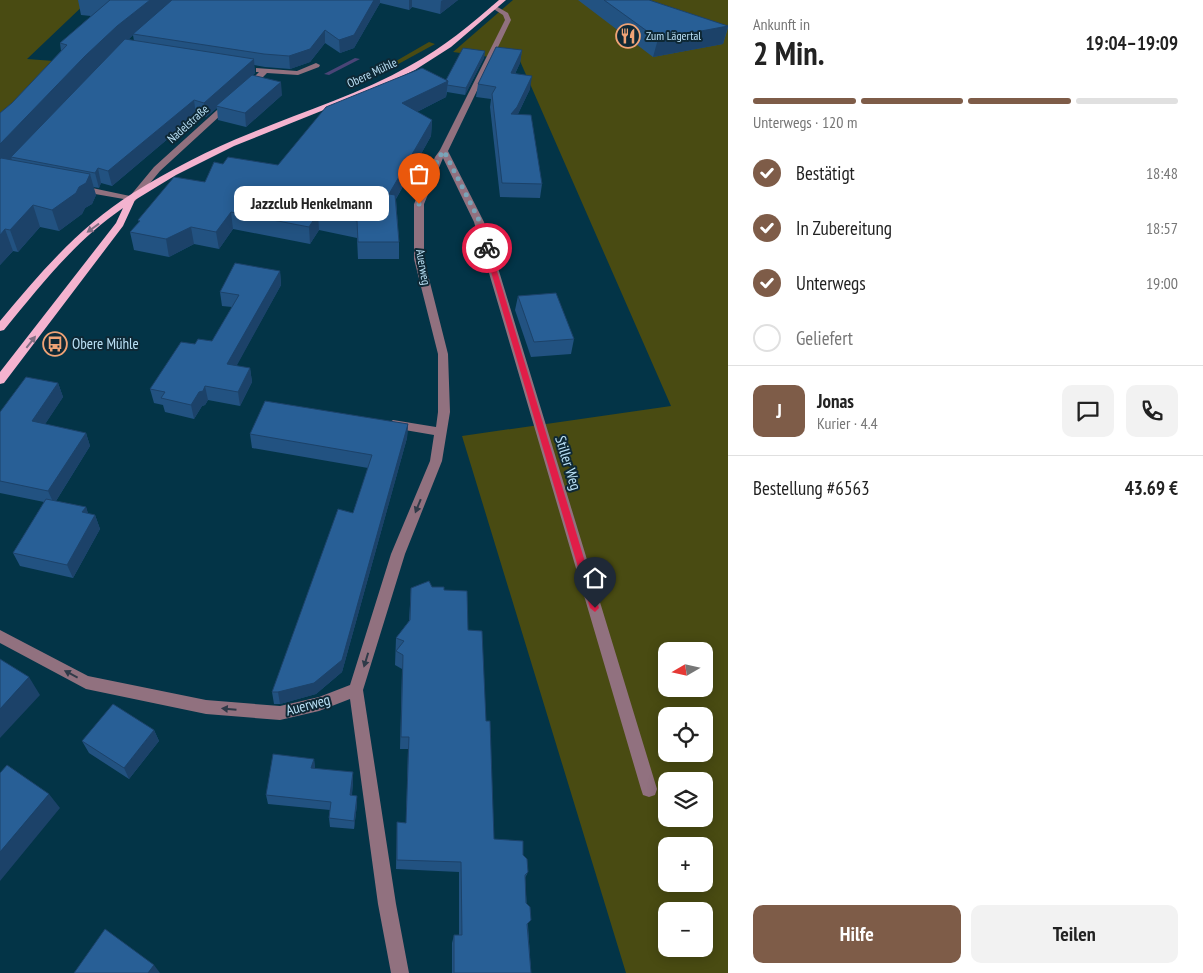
<!DOCTYPE html>
<html lang="de">
<meta charset="utf-8">
<style>
:root{--surface:#fff;--page:#f2f2f2;--text:#222;--muted:#767676;--line:#e0e0e0;--accent:#7e5c48}
body{margin:0;font-family:"PT Sans Narrow",sans-serif;background:var(--page);color:var(--text);height:100vh;display:flex;flex-direction:column;font-size:19px;white-space:nowrap}
*{box-sizing:border-box;margin:0}
p{font-size:16px;color:var(--muted)}
.icon{flex:none;width:28px;height:28px;fill:none;stroke:currentColor;stroke-width:2;stroke-linecap:round;stroke-linejoin:round}
.map{position:relative;flex:1;overflow:hidden}
.side{display:flex;flex-direction:column;background:var(--surface);width:475px}
.side>*{flex:none}
.needle{width:32px;rotate:261deg}
.controls{position:absolute;left:658px;top:642px;display:grid;gap:10px}
.controls a{display:grid;place-items:center;width:55px;height:55px;border-radius:10px;background:var(--surface);box-shadow:0 2px 12px #0003;font-size:25px}
.pin{position:absolute;display:grid;place-items:center;width:42px;height:42px;color:#fff;margin:-51px -21px;border-radius:50% 50% 50% 0;rotate:-45deg;box-shadow:0 0 5px #0007}
.pin .icon{rotate:45deg}
.courier{position:absolute;display:grid;place-items:center;width:50px;height:50px;margin:-25px;border:4px solid #e11d48;border-radius:50%;background:#fff;color:#222;box-shadow:0 1px 6px #0007}
.bubble{position:absolute;height:35px;border-radius:10px;background:var(--surface);box-shadow:0 2px 12px #0003;font-size:16px;font-weight:800;line-height:35px;text-align:center}
.headline em{font-style:normal;font-weight:800}
.headline div{display:flex;flex-direction:column-reverse}
.headline{display:flex;align-items:center;justify-content:space-between;height:85px;padding:0 25px}
h1{font-size:32px;font-weight:800;line-height:38px}
.bar{display:grid;grid-template-columns:repeat(4,1fr);gap:8px 5px;align-content:center;height:60px;padding:0 25px}
.bar i{height:6px;border-radius:4px;background:var(--line)}
.bar .active{background:var(--accent)}
.bar p{grid-column:span 4}
.line{display:flex;align-items:center;gap:12px;padding:0 25px;border-top:1px solid var(--line)}
.line div{flex:1}
.round{display:grid;place-items:center;flex:none;width:52px;height:52px;border-radius:10px;background:var(--page)}
ol{padding:0 25px;list-style:none}
li{display:flex;align-items:center;gap:15px;height:55px}
li p{margin-inline-start:auto}
li .icon{padding:5px;border-radius:50%;background:var(--accent);color:#fff;stroke-width:4}
li:last-child{color:var(--muted)}
li i{width:28px;height:28px;border:2px solid var(--line);border-radius:50%}
.cta{display:flex;gap:10px;margin-top:auto;padding:10px 25px}
.cta a{flex:1;height:58px;border-radius:10px;background:var(--accent);color:#fff;font-size:20px;font-weight:800;line-height:58px;text-align:center}
.cta a+a{background:var(--page);color:var(--text)}
main{display:flex;flex:1;min-height:0}
.map>svg:first-child{display:block}
.green{fill:#494b12;fill-rule:evenodd}
.lines{fill:none;stroke-linecap:round;stroke-linejoin:round}
.stream{fill:#4a4577;fill-rule:evenodd}
.minor{fill:#91717f;fill-rule:evenodd}
.major{fill:#f4b3cf;fill-rule:evenodd}
.wall{fill:#225281;fill-rule:evenodd}
.shaded-wall{fill:#1c4269}
.building{fill:#285f96;stroke:#1c4269}
.oneway{fill:#816e82}
.oneway2{fill:#2f3a48}
.route{fill:#e11d48}
.done{stroke:#7aa4b8;stroke-width:5;stroke-dasharray:0 9}
.labels{text-anchor:middle;stroke-width:4;stroke-linejoin:round;paint-order:stroke}
.far-poi-label{font-size:12px;fill:#bae0f5;stroke:#0e2835;text-anchor:start}
.far-street-label{font-size:12px;fill:#bae0f5;stroke:#0e2835}
.poi-label{font-size:15px;fill:#bae0f5;stroke:#0e2835;text-anchor:start}
.street-label{font-size:15px;fill:#bae0f5;stroke:#0e2835}
</style>
<main>
<div class="map">
<svg width="728" height="973" viewBox="0 0 728 973">
<rect width="100%" height="100%" fill="#033447"/>
<path class="green" d="M0,0H89L27,59L54,61L0,127Z
M513,0H728V973H626L462,436L671,406L520,61L453,52ZM666,651H704V689H666ZM666,716H704V754H666ZM666,781H704V819H666ZM666,846H704V884H666ZM666,911H704V949H666Z
M429,42L435,44L380,74L377,72Z"/>
<g class="lines">
<path class="stream" d="M355,58L360,59L329,75L324,74Z"/>
<path class="minor" d="M494,5L508,13L511,20L448,151L484,222L657,789L655,795L649,797L643,795L641,789L474,222L443,158L424,204V259L448,354L450,412L442,461L405,554L363,690L396,904L409,973H391L378,904L350,699L319,711L280,720L206,714L86,689L0,643V630L88,676L206,700L280,706L319,697L350,685L391,554L430,461L434,435L393,428L387,424L393,420L436,427L438,412V354L414,259V204L435,157L440,150L505,20L503,15L492,8L491,7Z
M316,63L320,65L319,67L298,75L267,73L250,90L243,88L259,72H256V68L297,71Z
M227,101L234,103L160,171L135,201L78,191L74,188L78,185L130,196L154,167Z"/>
<path class="major" d="M499,0H506L451,47L415,70L371,91L234,146L176,175L135,200L123,226L4,383L0,384V372L116,223L123,208C75,241 40,286 4,330L0,331V321C40,273 79,227 133,193C170,170 210,149 251,133C304,111 360,94 411,65C443,48 471,24 499,0Z"/>
</g>
<path class="wall" d="M78,0H458L440,14L412,7L409,10L380,3L354,48L340,53L325,43L310,62L290,69L265,67L254,65L255,73L253,75L282,95L246,127L218,120L217,108L206,117L196,115L112,186L101,183L99,188L93,187L96,195L92,204L85,208L82,214L59,231L40,227L18,252L13,251L0,265V113L12,103L61,51L60,43L91,16L81,15ZM133,35L134,41L128,40Z
M578,0H649L728,26V28L723,44L653,57Z
M522,50L520,63L515,74L530,89L518,114L542,184L540,198L500,197L490,107L491,99L476,97L478,84Z
M485,51L484,58L465,95L447,92L446,97L417,112L432,120L431,136L396,199L399,242V259H358L357,238L319,230L310,244L233,229L219,249L194,244L169,257L134,250L130,232L139,222L138,220L205,182L223,164L278,165L446,80Z
M280,271L281,285L236,366L250,368L252,382L240,406L208,400L205,405L202,406L194,419L165,412L163,405L154,403L150,389L195,344L212,341L232,307L222,306L220,292Z
M518,296L574,339L571,354L531,357L515,310Z
M58,383L63,397L45,424L86,433L90,446L56,501L86,507L88,514L95,515L100,529L73,578L20,566L13,553L44,502L0,493V412Z
M408,424L407,438L342,672L316,694L280,704H274L272,692L353,513L368,468L252,448L250,434Z
M432,587L444,590L468,630L486,721L494,839L523,855L528,872L525,878L531,973H452V943L454,935H459V872L396,869L397,822L406,823L408,749H400L402,669L395,665L396,638L409,621L411,588Z
M154,730L159,741L129,779L89,753L82,741Z
M314,759L315,769L353,772V781L352,795L357,796V804L354,829L330,827L329,818L330,810L268,804L266,795Z"/>
<path class="shaded-wall" d="M150,0H176L133,34V35L121,46L11,157L12,160L0,172V144L85,56L117,26Z
M374,0H380V3L354,48L340,53L339,40Z
M409,0H412V7L409,10Z
M443,0H458L440,14L441,1Z
M728,26L723,44L653,57L658,39Z
M325,30V43L310,62L290,69L289,56Z
M522,50L520,63L509,86L511,73Z
M485,51L484,58L465,95L466,88Z
M254,59L255,73L218,107L216,106L217,108L206,117L204,103Z
M532,76L530,89L515,120L511,114Z
M448,81L446,97L401,120L402,103Z
M281,82L282,95L246,127L245,113Z
M194,100L196,115L112,186L108,171Z
M432,120L431,136L389,211V194Z
M98,168L101,183L99,188L95,173Z
M90,174L96,195L92,204L85,208L82,214L59,231L52,210L79,187Z
M33,205L40,227L18,252L10,230Z
M231,212L233,229L219,249L216,232Z
M318,213L319,230L310,244L309,227Z
M191,227L194,244L169,257L166,239Z
M5,229L13,251L0,265V235Z
M280,271L281,285L230,378L227,364Z
M250,368L252,382L240,406L238,392Z
M58,383L63,397L38,435L32,421Z
M205,386L208,400L205,405L202,406L194,419L191,405L199,392Z
M408,424L407,438L342,672L316,694L280,704L278,692Z
M86,433L90,446L54,504L48,491Z
M86,507L91,522L82,512Z
M95,515L100,529L73,578L67,565Z
M29,677L40,695L0,738V709Z
M154,730L159,741L129,779L124,768Z
M314,759L315,768L312,777L311,768Z
M353,772V781L351,804L350,795Z
M49,794L60,808L0,881V852Z
M357,796V804L354,829V821Z
M154,965L160,973H148Z"/>
<path class="building" d="M110,0H150L117,26L85,56L0,144V113L12,103L67,45L60,43Z
M172,0H374L354,35L339,40L325,30L310,49L289,56L264,54L133,34Z
M604,0H649L728,26L658,39Z
M125,39L254,59L204,103L194,100L108,171L98,168L95,173L11,157Z
M496,47L522,50L511,73L532,76L517,107L511,114L531,115L542,184L502,183L492,94L496,87L478,84Z
M463,48L485,51L466,88L447,85L448,81L446,80Z
M422,68L448,81L402,103L432,120L389,194L395,195L399,242H358L357,221L318,213L309,227L231,212L216,232L191,227L166,239L130,232L140,221L138,220L174,177L205,182L214,162L223,164L228,157L278,165L326,107Z
M252,75L281,82L245,113L216,106Z
M1,158L90,174L86,183L79,187L76,193L52,210L33,205L10,230L5,229L0,235V159Z
M235,263L280,271L227,364L250,368L238,392L205,386L203,391L199,392L191,405L161,398L165,392L150,389L181,342L195,344L198,339L212,341L239,295L220,292Z
M556,293L574,339L534,342L518,296Z
M26,377L58,383L32,421L86,433L48,491L0,481V412Z
M265,401L408,424L342,660L314,683L278,692H272L338,509L353,513L372,455L250,434Z
M46,499L86,507L82,512L95,515L67,565L13,553Z
M429,581L432,587H444V590L467,591L468,630L482,631L486,721H490L494,839L523,841V855L527,859L528,872L525,875L526,903L530,907L531,920L527,924L531,973H454V935H462L461,862L397,860V822L406,823L409,737H401L403,655L396,651L404,641L396,638L410,620L411,588Z
M0,659L29,677L0,709Z
M113,704L154,730L124,768L82,741Z
M273,754L314,759L311,768L353,772L350,795L357,796L354,821L329,818L331,802L266,795Z
M7,765L49,794L0,852V773Z
M105,929L154,965L148,973H74Z"/>
<defs><path id="oneway-solid" d="M-6-.8H1V-3.2L6.5 0L1 3.2V.8H-6Z" transform="scale(1.25)"/></defs>
<g class="oneway">
<use href="#oneway-solid" transform="translate(93 228) rotate(144)"/>
<use href="#oneway-solid" transform="translate(31 342) rotate(-52)"/>
</g>
<g class="oneway2">
<use href="#oneway-solid" transform="translate(418 506) rotate(112)"/>
<use href="#oneway-solid" transform="translate(366 660) rotate(107)"/>
<use href="#oneway-solid" transform="translate(71 674) rotate(-152)"/>
<use href="#oneway-solid" transform="translate(229 709) rotate(-175)"/>
</g>
<path class="route" d="M487,246L490,248L599,608L595,612L590,608L484,248Z"/>
<g class="lines">
<path class="done" d="M419,204L439,157L444,151L480,222L487,248"/>
</g>
<defs>
<g id="restaurant-ring" transform="scale(1.25)"><circle r="9.5" fill="#0e2835" stroke="#efa376" stroke-width="1.5"/><path d="M-5-6h1v4h1v-4h1v4h1v-4h1v5L-1.5 .5V6h-2V.5L-5-1ZM5-6V6H3V1.5H1.5Q1.5-4 5-6Z" fill="#efa376"/></g>
<g id="bus-ring" transform="scale(1.25)"><circle r="9.5" fill="#0e2835" stroke="#efa376" stroke-width="1.5"/><path d="M-5-6H5V4H4V6H2V4H-2V6H-4V4H-5ZM-3.5-4V0h7V-4ZM-3.5 1.2v1.5H-2V1.2ZM2 1.2v1.5H3.5V1.2Z" fill="#efa376"/></g>
</defs>
<g fill-rule="evenodd">
<use href="#restaurant-ring" x="628" y="36"/>
<use href="#bus-ring" x="55" y="344"/>
</g>
<g class="labels">
<g class="far-poi-label">
<text x="646" y="40">Zum Lägertal</text>
</g>
<g class="far-street-label">
<text transform="translate(372 73) rotate(-25)" y="4">Obere Mühle</text>
<text transform="translate(188 124) rotate(-42)" y="4">Nadelstraße</text>
<text transform="translate(423 267) rotate(80)" y="4">Auerweg</text>
</g>
<g class="poi-label">
<text x="72" y="349">Obere Mühle</text>
</g>
<g class="street-label">
<text transform="translate(568 463) rotate(73)" y="5">Stiller Weg</text>
<text transform="translate(308 705) rotate(-15)" y="5">Auerweg</text>
</g>
</g>
</svg>
<div class="controls">
<a><svg class="needle" viewBox="-14 -14 28 28"><path d="M0-13l5 13h-10z" fill="#e53935"/><path d="M0 13l5-13h-10z" fill="#767676"/></svg></a>
<a><svg class="icon" aria-label="locate" viewBox="0 0 24 24"><circle cx="12" cy="12" r="6"/><path d="M12 2v4M12 18v4M2 12h4M18 12h4"/></svg></a>
<a><svg class="icon" aria-label="layers" viewBox="0 0 24 24"><path d="M12 4l9 5-9 5-9-5zM3 14l9 5 9-5"/></svg></a>
<a>+</a>
<a>−</a>
</div>
<div class="pin" style="left:419px;top:204px;background:#ea580c"><svg class="icon" aria-label="bag" viewBox="0 0 24 24"><path d="M5 8h14l-1 12H6zM9 8a3 3 0 0 1 6 0"/></svg></div>
<div class="pin" style="left:595px;top:608px;background:#1f2937"><svg class="icon" aria-label="home" viewBox="0 0 24 24"><path d="M3 11l9-7 9 7M6 9v11h12V9"/></svg></div>
<div class="courier" style="left:487px;top:248px"><svg class="icon" aria-label="bike" viewBox="0 0 24 24"><circle cx="6" cy="16" r="4"/><circle cx="18" cy="16" r="4"/><path d="M6 16l4-8h5l3 8M10 8l3 8H6M13 5h3"/></svg></div>
<div class="bubble" style="left:234px;top:186px;width:155px">Jazzclub Henkelmann</div>
</div>
<section class="side">
<div class="headline"><div><h1>2 Min.</h1><p>Ankunft in</p></div><em>19:04–19:09</em></div>
<div class="bar"><i class="active"></i><i class="active"></i><i class="active"></i><i></i><p>Unterwegs · 120 m</p></div>
<ol>
<li><svg class="icon" aria-label="check" viewBox="0 0 24 24"><path d="M5 12l5 5 9-10"/></svg>Bestätigt<p>18:48</p></li>
<li><svg class="icon" aria-label="check" viewBox="0 0 24 24"><path d="M5 12l5 5 9-10"/></svg>In Zubereitung<p>18:57</p></li>
<li><svg class="icon" aria-label="check" viewBox="0 0 24 24"><path d="M5 12l5 5 9-10"/></svg>Unterwegs<p>19:00</p></li>
<li><i></i>Geliefert</li>
</ol>
<div class="line" style="height:90px"><b class="round" style="background:var(--accent);color:#fff">J</b><div><b>Jonas</b><p>Kurier · 4.4</p></div><a class="round"><svg class="icon" aria-label="chat" viewBox="0 0 24 24"><path d="M4 5h16v11H9l-5 4z"/></svg></a><a class="round"><svg class="icon" aria-label="phone" viewBox="0 0 24 24"><path d="M5 4h4l2 5-3 2q2 4 5 5l2-3 5 2v4C11 20 4 13 5 4z"/></svg></a></div>
<div class="line" style="height:65px"><div>Bestellung #6563</div><b>43.69 €</b></div>
<div class="cta"><a>Hilfe</a><a>Teilen</a></div>
</section>
</main>
